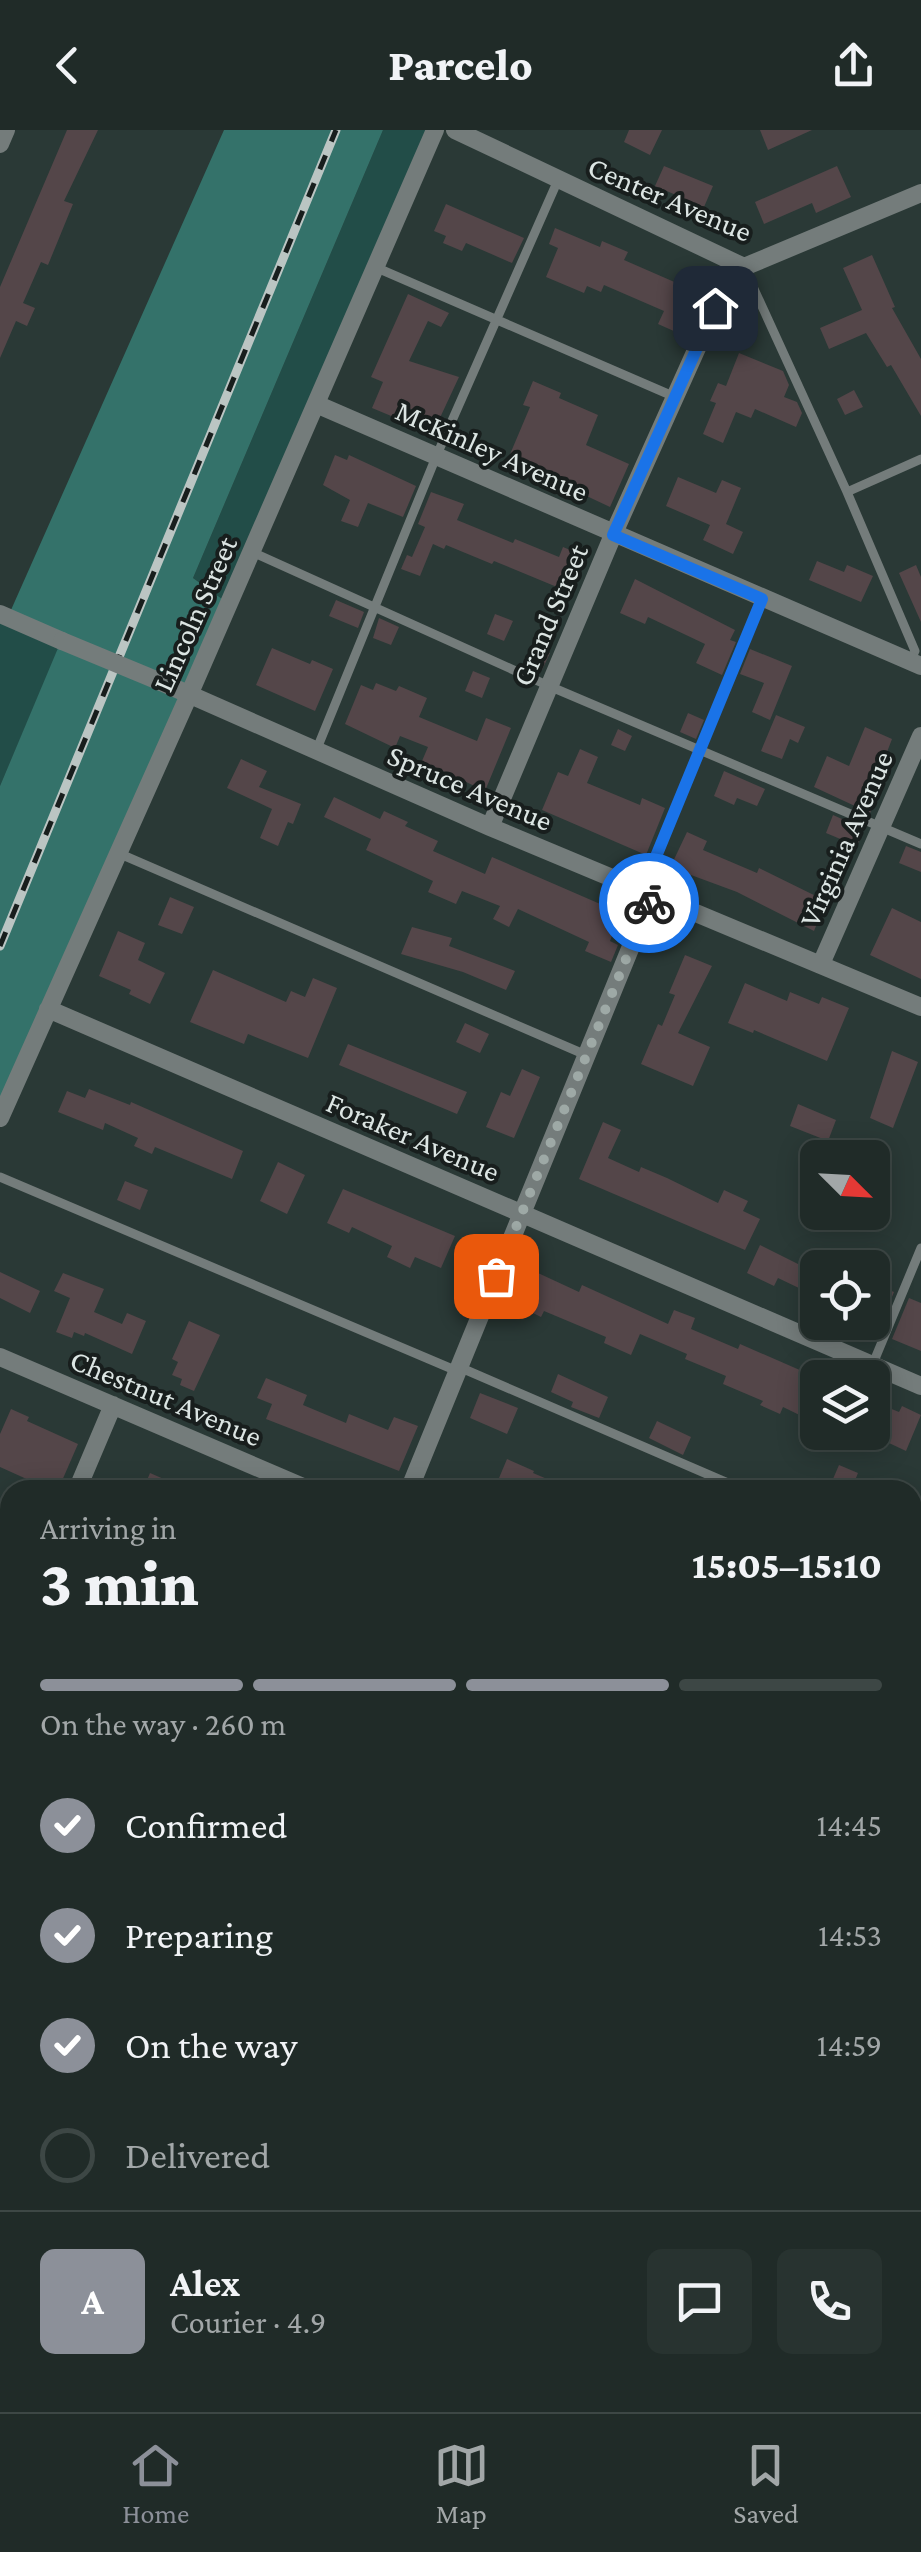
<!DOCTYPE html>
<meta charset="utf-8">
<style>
:root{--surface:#202b28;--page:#283330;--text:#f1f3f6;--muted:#a2a7a8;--line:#3d4745;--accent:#8c9099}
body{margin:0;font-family:"Crimson Pro",serif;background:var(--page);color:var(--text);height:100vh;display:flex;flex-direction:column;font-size:38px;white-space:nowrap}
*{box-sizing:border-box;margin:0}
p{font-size:32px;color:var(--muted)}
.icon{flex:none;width:55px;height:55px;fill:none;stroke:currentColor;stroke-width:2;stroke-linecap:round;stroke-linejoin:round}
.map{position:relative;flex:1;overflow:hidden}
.panel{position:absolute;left:0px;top:1350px;width:922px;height:932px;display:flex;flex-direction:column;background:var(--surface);border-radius:30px 30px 0 0;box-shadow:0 5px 25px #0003,0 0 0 2px var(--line)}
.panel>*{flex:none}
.needle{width:65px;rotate:114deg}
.buttons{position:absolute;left:800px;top:1010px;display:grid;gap:20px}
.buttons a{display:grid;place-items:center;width:90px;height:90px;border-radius:15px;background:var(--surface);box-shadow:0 5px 25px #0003,0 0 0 2px var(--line);font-size:50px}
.pin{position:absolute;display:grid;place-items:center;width:85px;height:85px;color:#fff;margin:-42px;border-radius:20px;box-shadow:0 5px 15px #0006}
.courier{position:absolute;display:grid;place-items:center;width:100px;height:100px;margin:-50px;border:8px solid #1a73e8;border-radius:50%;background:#fff;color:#222;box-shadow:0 2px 12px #0007}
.summary em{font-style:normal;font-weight:800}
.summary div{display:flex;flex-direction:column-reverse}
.summary{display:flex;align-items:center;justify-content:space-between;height:170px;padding:0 40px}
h1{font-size:65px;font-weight:800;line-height:75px}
.bar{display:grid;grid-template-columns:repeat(4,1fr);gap:15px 10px;align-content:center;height:120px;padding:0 40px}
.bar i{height:12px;border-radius:8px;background:var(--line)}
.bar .current{background:var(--accent)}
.bar p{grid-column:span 4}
.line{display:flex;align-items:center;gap:25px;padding:0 40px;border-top:2px solid var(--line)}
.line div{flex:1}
.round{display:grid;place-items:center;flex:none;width:105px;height:105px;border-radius:15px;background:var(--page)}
ol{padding:0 40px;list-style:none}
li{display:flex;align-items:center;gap:30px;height:110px}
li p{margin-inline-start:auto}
li .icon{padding:10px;border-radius:50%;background:var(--accent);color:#fff;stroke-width:4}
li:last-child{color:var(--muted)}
li i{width:55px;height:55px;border:5px solid var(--line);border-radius:50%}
header{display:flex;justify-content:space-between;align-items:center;height:130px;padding:0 40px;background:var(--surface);font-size:45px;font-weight:800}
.tab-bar{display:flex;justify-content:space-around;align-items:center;height:140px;border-top:2px solid var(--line);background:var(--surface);font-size:28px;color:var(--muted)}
.tab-bar a{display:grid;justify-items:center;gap:5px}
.tab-bar .current{color:var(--accent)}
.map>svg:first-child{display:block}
.green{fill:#224d48}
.forest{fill:#34726a}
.building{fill:#544649}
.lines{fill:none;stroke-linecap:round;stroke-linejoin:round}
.service{stroke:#747c7b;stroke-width:9}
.minor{stroke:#747c7b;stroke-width:18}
.rail-casing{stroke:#bbc5c3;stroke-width:9}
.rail{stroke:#181e1d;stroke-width:5;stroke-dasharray:15;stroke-linecap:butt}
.minor-bridge{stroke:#747c7b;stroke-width:18}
.done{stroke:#9ea9a6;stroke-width:10;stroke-dasharray:0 18}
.route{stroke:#1a73e8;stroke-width:12}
.labels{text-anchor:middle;stroke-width:8;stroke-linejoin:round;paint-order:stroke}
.street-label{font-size:30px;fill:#dce5e3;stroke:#181e1d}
</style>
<header><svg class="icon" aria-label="back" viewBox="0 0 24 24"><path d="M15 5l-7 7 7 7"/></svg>Parcelo<svg class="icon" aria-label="share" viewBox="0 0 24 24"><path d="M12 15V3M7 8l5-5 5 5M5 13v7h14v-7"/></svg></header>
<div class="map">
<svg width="921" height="2282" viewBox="0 0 921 2282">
<rect width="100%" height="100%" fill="#2a3936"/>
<path class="green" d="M383,0H435L229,474L193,448Z
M0,484L62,511L0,656Z
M251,2272L290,2273L307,2282H250Z"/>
<path class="forest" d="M224,0H383L193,448L229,474L0,988V656L61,511L7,489Z
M0,1923L10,1929V2272L251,2273L250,2282H0Z
M913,1970L921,1974V2282H307L290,2273L912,2272Z"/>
<path class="building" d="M67,0H98L64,71L73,74L48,135L41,132L23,173L35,178L27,196L16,191L0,228V157Z
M629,0H662L650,25L624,12Z
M760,0H812L768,20Z
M664,36L713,56L704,77L655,56Z
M837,36L851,67L816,83L812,73L764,94L755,72Z
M446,74L524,108L512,133L466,113L462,121L443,113L446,106L434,101Z
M555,98L600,117L602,111L628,122L624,130L695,161L676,202L658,194L664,181L604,155L601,162L587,156L584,163L546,147L558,118L549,114Z
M872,125L895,177L892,178L921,229V286L891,235L887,237L866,203L829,219L820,198L862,180L843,138Z
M408,164L449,183L441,197L428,191L409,231L459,247L438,292L402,275L396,288L372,278L383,252L371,247Z
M739,223L783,241L789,255L784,267L797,272L802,283L796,297L755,279L751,288L736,282L723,313L703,304L716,273L710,271L718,253L726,256Z
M533,251L561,263L559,268L598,285L586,315L629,334L610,377L508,329L530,277L523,275Z
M854,260L863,277L845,285L837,269Z
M335,325L347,330L349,325L416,356L403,387L368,373L358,397L341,391L350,370L323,355Z
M678,347L716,363L722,350L741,358L726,394L743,402L733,424L703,410L710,395L666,376Z
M431,362L464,374L457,390L513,413L515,409L559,427L563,417L584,426L569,462L494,431L492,434L446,415L444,419L433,414L420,446L401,439L407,425L412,427L425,397L418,394Z
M817,431L844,442L847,435L873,446L861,472L809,450Z
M916,435L921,447V492L899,443Z
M635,449L735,500L730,510L736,512L722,545L696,533L705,514L648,487L645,494L620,483Z
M336,470L364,482L358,498L329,486Z
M495,484L513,491L504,511L487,504Z
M379,488L399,497L391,515L373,508Z
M532,516L550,523L542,540L525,533Z
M272,518L310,534L312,530L333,539L315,581L256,555Z
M750,519L792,536L770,590L752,582L764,553L740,544Z
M473,541L490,548L482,568L465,561Z
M376,553L396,561L399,556L427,568L419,587L477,611L486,588L511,598L485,661L422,631L428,617L400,606L395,618L345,594L361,555L373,560Z
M688,583L704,590L696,609L680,602Z
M776,585L805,597L798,613L790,609L782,629L761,621Z
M865,597L892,609L876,651L883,654L870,683L814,657L827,626L849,636Z
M618,599L632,606L625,621L611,615Z
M580,619L598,627L587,653L640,675L642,668L665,678L646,725L542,680L558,642L568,646Z
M241,629L267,641L259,657L301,674L293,694L288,692L278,716L260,708L272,679L227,658Z
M724,641L765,659L757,676L737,668L734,675L714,666Z
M334,667L380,689L384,681L408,692L405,696L438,711L433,721L485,744L492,727L621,783L610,811L618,815L611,832L585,821L589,812L518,779L509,797L493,789L500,776L462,761L456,774L428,762L433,751L366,720L371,709L324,687Z
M833,685L864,699L857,716L826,703Z
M687,702L707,711L703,720L757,743L759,738L826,771L814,801L737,762L691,745L689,749L669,740Z
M906,716L921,722V742L899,733Z
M170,767L194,777L182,804L158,795Z
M892,778L921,792V849L870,825Z
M412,797L452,808L449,816L515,841L506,860L463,842L401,824Z
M118,801L145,813L138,830L165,843L150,874L129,864L131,860L99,846Z
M685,825L712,836L678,903L710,917L693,956L641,934L658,894L662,896L675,865L669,863Z
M213,840L286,872L291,861L305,867L313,848L337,858L308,928L248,904L244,914L190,892Z
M745,853L787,871L790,862L819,874L822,867L849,878L827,931L754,900L753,903L728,893Z
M465,893L489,904L480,923L456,912Z
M348,914L467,962L457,984L339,935Z
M892,921L918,932L893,998L870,988Z
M522,939L540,947L514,1008L486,997L501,962L510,966Z
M89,959L130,975L131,972L243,1021L232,1049L155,1017L152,1024L134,1016L138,1008L105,993L103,1000L58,982L67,961L85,968Z
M798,974L836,990L828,1011L790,996Z
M603,992L621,1000L608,1028L639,1042L641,1037L667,1048L718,1073L724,1060L748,1071L743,1081L760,1089L745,1120L579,1049Z
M278,1032L305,1045L287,1084L260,1071Z
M125,1051L148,1060L140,1080L117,1070Z
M343,1059L455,1106L441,1138L415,1127L410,1138L387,1127L392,1116L352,1097L349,1103L327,1093Z
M760,1115L810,1140L801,1159L778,1148L774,1156L747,1143Z
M0,1142L40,1161L30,1183L0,1168Z
M63,1143L104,1159L94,1182L122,1194L127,1183L146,1191L132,1224L85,1203L84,1206L74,1202L72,1208L56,1202L70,1168L54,1161Z
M538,1143L579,1162L582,1155L668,1194L674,1180L695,1188L691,1199L738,1219L740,1214L818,1248V1294L783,1277L780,1284L760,1275L763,1271L723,1254L726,1246L685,1229L687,1224L640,1204L631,1225L604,1213L606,1207L544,1181L541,1187L521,1177Z
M872,1153L894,1162L877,1203L872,1201Z
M909,1168L921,1173V1221L892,1209Z
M189,1191L220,1205L194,1261L180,1255L182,1249L172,1245L178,1232L172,1229Z
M558,1244L608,1267L599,1288L571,1277L573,1272L551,1262Z
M266,1248L307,1265L303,1275L346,1293L349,1284L388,1300L394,1287L418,1296L399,1341L266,1289L272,1274L257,1268Z
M480,1263L518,1278L507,1304L470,1288Z
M872,1271L899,1282L902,1276L921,1285L906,1321L872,1305Z
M11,1279L29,1287L27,1291L78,1314L58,1360H27L31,1351L0,1337V1304Z
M657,1291L691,1307L683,1325L649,1308Z
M838,1302H861L854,1321L834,1313Z
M507,1329L534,1341L533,1343L573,1360H494Z
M839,1335L858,1343L851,1360L830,1356Z
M150,1343L189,1360H143Z"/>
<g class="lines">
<path class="service" d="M375,137L675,267
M744,137L847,362L915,521L910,532
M847,362L921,329
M252,422L549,556L921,714
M316,621L436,327L558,50
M118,723L586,925
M652,762L651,741L762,469
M0,1047L457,1241
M872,1236L921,1118
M459,1237L744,1360
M912,1432L921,1436
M912,1706L921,1688
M912,1791L921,1795"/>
<path class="minor" d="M455,0L744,137
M0,14L6,0
M316,274L921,536
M0,484L62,511
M161,552L490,697L921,877
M490,697L613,405L728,149L744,137L921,63
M821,834L921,606
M48,879L921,1256
M0,988L189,565L435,0
M0,1227L310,1360
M77,1360L113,1275
M409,1360L652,765
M0,1573L10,1543
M912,1619L921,1623
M912,1970L921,1974"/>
<g class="rail-casing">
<path id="rail" d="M0,816L336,0
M0,1985L10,1990
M0,2014L10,2018
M912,2227L921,2228
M912,2251H921"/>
</g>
<use href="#rail" class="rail"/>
<path class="minor-bridge" d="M62,511L161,552"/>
</g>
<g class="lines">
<path class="done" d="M496,1146L649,773"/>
<path class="route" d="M649,773L652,765L650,741L762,469L613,405L715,178"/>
</g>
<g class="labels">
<g class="street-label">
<text transform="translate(670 69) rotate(23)" y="10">Center Avenue</text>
<text transform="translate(492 321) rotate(24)" y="10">McKinley Avenue</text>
<text transform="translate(195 484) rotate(-66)" y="10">Lincoln Street</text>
<text transform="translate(550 485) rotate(-67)" y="10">Grand Street</text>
<text transform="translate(470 658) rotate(23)" y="10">Spruce Avenue</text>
<text transform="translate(846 709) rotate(-66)" y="10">Virginia Avenue</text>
<text transform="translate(413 1007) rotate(23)" y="10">Foraker Avenue</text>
<text transform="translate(166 1268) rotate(23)" y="10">Chestnut Avenue</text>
</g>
</g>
</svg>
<div class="buttons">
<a><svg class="needle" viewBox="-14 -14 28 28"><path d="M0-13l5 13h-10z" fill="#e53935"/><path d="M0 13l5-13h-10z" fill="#a2a7a8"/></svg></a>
<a><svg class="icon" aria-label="locate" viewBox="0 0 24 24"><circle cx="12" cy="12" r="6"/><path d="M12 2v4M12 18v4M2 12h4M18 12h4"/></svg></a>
<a><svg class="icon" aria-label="layers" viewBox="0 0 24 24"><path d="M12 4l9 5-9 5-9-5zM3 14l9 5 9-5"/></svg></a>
</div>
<div class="pin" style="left:496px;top:1146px;background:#ea580c"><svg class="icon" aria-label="bag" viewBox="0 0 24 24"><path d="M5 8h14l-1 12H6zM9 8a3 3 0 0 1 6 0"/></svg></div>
<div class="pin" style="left:715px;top:178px;background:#1f2937"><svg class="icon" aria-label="home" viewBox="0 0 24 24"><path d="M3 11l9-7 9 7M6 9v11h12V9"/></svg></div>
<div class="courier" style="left:649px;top:773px"><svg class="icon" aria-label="bike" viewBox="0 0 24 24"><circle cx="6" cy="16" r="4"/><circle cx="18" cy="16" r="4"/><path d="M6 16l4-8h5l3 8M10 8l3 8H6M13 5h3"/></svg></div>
<section class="panel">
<div class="summary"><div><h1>3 min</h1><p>Arriving in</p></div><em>15:05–15:10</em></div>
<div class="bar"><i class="current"></i><i class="current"></i><i class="current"></i><i></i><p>On the way · 260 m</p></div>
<ol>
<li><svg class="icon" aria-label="check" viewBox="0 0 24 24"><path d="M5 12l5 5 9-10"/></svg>Confirmed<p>14:45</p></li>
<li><svg class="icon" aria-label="check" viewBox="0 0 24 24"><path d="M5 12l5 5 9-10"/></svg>Preparing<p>14:53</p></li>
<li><svg class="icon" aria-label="check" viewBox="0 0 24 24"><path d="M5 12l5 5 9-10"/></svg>On the way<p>14:59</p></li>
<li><i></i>Delivered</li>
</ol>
<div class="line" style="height:180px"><b class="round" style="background:var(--accent);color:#fff">A</b><div><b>Alex</b><p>Courier · 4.9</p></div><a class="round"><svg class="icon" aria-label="chat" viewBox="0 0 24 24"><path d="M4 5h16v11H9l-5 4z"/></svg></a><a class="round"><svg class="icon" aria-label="phone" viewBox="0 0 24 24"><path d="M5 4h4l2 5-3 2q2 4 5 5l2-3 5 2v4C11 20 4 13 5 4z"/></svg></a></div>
</section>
</div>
<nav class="tab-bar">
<a class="current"><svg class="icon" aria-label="home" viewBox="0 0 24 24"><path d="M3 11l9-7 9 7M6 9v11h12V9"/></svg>Home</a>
<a><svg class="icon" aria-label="map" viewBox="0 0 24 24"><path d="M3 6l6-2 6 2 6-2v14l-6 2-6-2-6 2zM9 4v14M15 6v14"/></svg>Map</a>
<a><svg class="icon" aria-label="saved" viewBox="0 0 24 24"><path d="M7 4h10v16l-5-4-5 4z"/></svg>Saved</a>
</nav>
